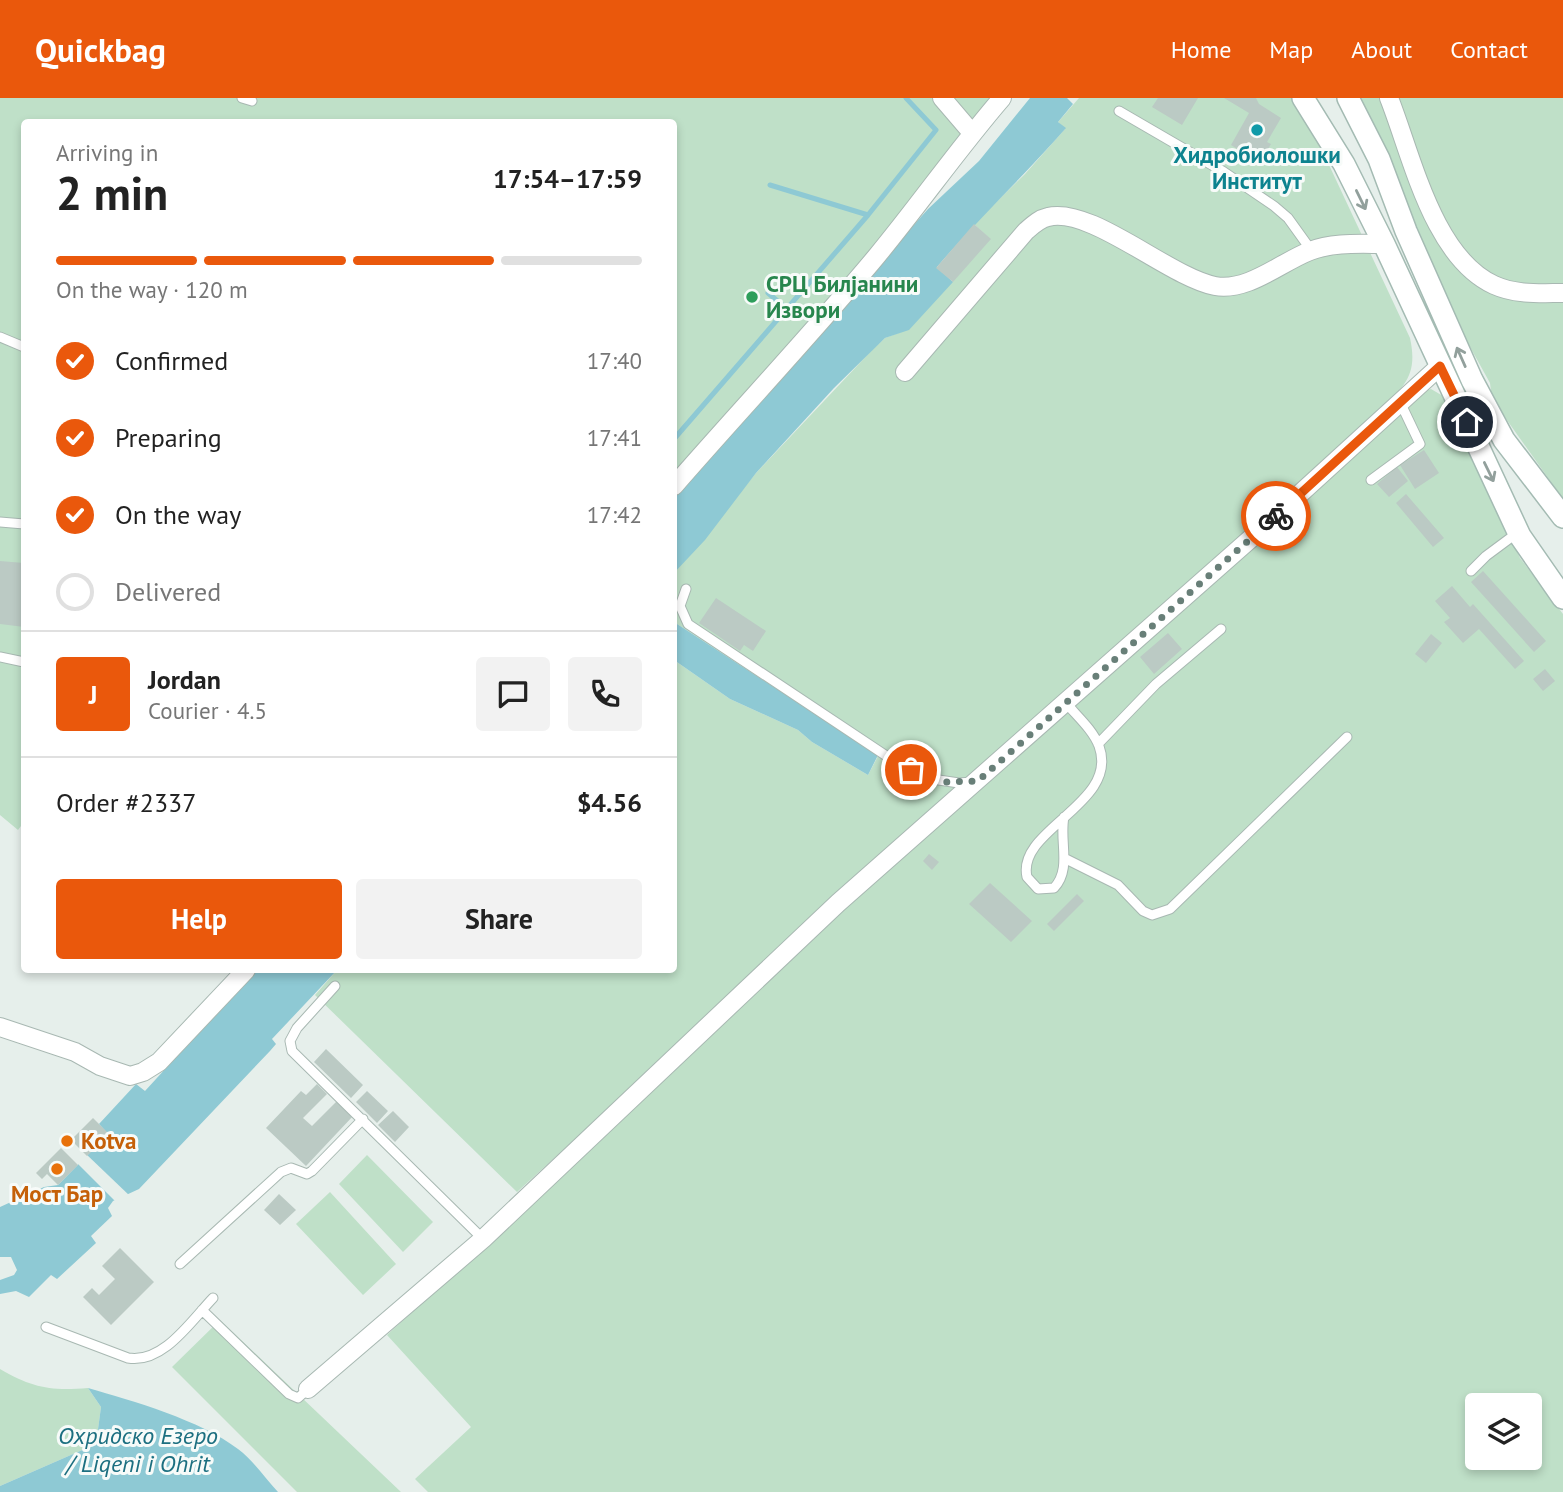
<!DOCTYPE html>
<meta charset="utf-8">
<style>
:root{--surface:#fff;--page:#f2f2f2;--text:#222;--muted:#767676;--line:#e0e0e0;--accent:#ea580c}
body{margin:0;font-family:"PT Sans",sans-serif;background:var(--page);color:var(--text);height:100vh;display:flex;flex-direction:column;font-size:26px;white-space:nowrap}
*{box-sizing:border-box;margin:0}
p{font-size:23px;color:var(--muted)}
.icon{flex:none;width:38px;height:38px;fill:none;stroke:currentColor;stroke-width:2;stroke-linecap:round;stroke-linejoin:round}
.map{position:relative;flex:1;overflow:hidden}
.side{position:absolute;left:21px;top:21px;width:656px;height:854px;display:flex;flex-direction:column;background:var(--surface);border-radius:7px;box-shadow:0 4px 10px #0003}
.side>*{flex:none}
.fabs{position:absolute;left:1465px;top:1295px;display:grid;gap:14px}
.fabs a{display:grid;place-items:center;width:77px;height:77px;border-radius:7px;background:var(--surface);box-shadow:0 4px 10px #0003;font-size:35px}
.pin{position:absolute;display:grid;place-items:center;width:60px;height:60px;color:#fff;margin:-30px;border:4px solid #fff;border-radius:50%;box-shadow:0 2px 7px #0007}
.courier{position:absolute;display:grid;place-items:center;width:70px;height:70px;margin:-35px;border:5px solid #ea580c;border-radius:50%;background:#fff;color:#222;box-shadow:0 2px 9px #0007}
.overview em{font-style:normal;font-weight:700}
.overview div{display:flex;flex-direction:column-reverse}
.overview{display:flex;align-items:center;justify-content:space-between;height:119px;padding:0 35px}
h1{font-size:46px;font-weight:700;line-height:52px}
.bar{display:grid;grid-template-columns:repeat(4,1fr);gap:10px 7px;align-content:center;height:84px;padding:0 35px}
.bar i{height:9px;border-radius:5px;background:var(--line)}
.bar .active{background:var(--accent)}
.bar p{grid-column:span 4}
.line{display:flex;align-items:center;gap:18px;padding:0 35px;border-top:2px solid var(--line)}
.line div{flex:1}
.round{display:grid;place-items:center;flex:none;width:74px;height:74px;border-radius:7px;background:var(--page)}
ol{padding:0 35px;list-style:none}
li{display:flex;align-items:center;gap:21px;height:77px}
li p{margin-inline-start:auto}
li .icon{padding:7px;border-radius:50%;background:var(--accent);color:#fff;stroke-width:4}
li:last-child{color:var(--muted)}
li i{width:38px;height:38px;border:4px solid var(--line);border-radius:50%}
.cta{display:flex;gap:14px;margin-top:auto;padding:14px 35px}
.cta a{flex:1;height:80px;border-radius:7px;background:var(--accent);color:#fff;font-size:28px;font-weight:700;line-height:80px;text-align:center}
.cta a+a{background:var(--page);color:var(--text)}
header{display:flex;align-items:center;gap:42px;box-sizing:border-box;height:98px;padding:0 35px;background:var(--accent);color:#fff}
header strong{font-size:33px}
nav{display:flex;gap:38px;margin-inline-start:auto;font-size:24px}
.map>svg:first-child{display:block}
.green{fill:#bfe0c8;fill-rule:evenodd}
.water{fill:#8ec9d4}
.pier{fill:#e6efeb}
.lines{fill:none;stroke-linecap:round;stroke-linejoin:round}
.stream{stroke:#8ec9d4;stroke-width:5}
.building{fill:#bbcac4}
.lane-casing{stroke:#a8b8b2;stroke-width:11}
.street-casing{stroke:#a8b8b2;stroke-width:20}
.secondary-casing{stroke:#a4bbb3;stroke-width:24}
.lane{stroke:#fff;stroke-width:9}
.street{stroke:#fff;stroke-width:18}
.secondary{stroke:#fff;stroke-width:21}
.oneway{stroke:#92a09c}
.done{stroke:#687f78;stroke-width:7;stroke-dasharray:0 12.6}
.route{stroke:#ea580c;stroke-width:9}
.culture-dot{fill:#0f9aa8;stroke:#f7fbf9;stroke-width:2.5}
.leisure-dot{fill:#2e9e5b;stroke:#f7fbf9;stroke-width:2.5}
.food-dot{fill:#e8710a;stroke:#f7fbf9;stroke-width:2.5}
.labels{text-anchor:middle;stroke-width:6;stroke-linejoin:round;paint-order:stroke}
.culture-label{font-size:23px;font-weight:bold;fill:#0d838f;stroke:#f7fbf9}
.leisure-label{font-size:23px;font-weight:bold;fill:#27864d;stroke:#f7fbf9;text-anchor:start}
.food-label{font-size:23px;font-weight:bold;fill:#c56008;stroke:#f7fbf9;text-anchor:start}
.water-label{font-size:24px;font-style:italic;fill:#1c6f80;stroke:#f7fbf9}
</style>
<header>
<strong>Quickbag</strong>
<nav><a>Home</a><a>Map</a><a>About</a><a>Contact</a></nav>
</header>
<div class="map">
<svg width="1563" height="1394" viewBox="0 0 1563 1394">
<rect width="100%" height="100%" fill="#e6efeb"/>
<path class="green" d="M0,0H1010L674,374V24H24V724L18,732L0,717Z
M1079,0H1293L1315,37L1410,240C1418,277 1405,287 1381,312L955,694L517,1094L315,897L337,872H674V562L730,601L798,632L812,644L868,677L878,658L674,524V475L756,375L873,251L885,240L909,231L990,141L974,126L1025,76L1065,31L1058,24Z
M1356,0H1383L1473,182L1563,200V401L1492,301L1490,285L1449,211L1387,53Z
M1397,0H1563V189C1541,188 1520,189 1500,181C1443,160 1416,53 1397,0Z
M1431,291L1443,298L1520,460L1563,516V1394H428L415,1381L471,1329L387,1237L644,1001L838,816L1422,294ZM1477,1307H1530V1360H1477Z
M367,1057L433,1124L403,1154L339,1086Z
M330,1094L396,1166L363,1197L296,1126Z
M220,1222L401,1394H297L172,1269Z
M0,1271C33,1290 50,1293 88,1290L101,1309L96,1346L0,1388Z"/>
<path class="water" d="M1030,0H1067L1073,6L1058,24L1066,30C1024,78 978,121 937,169L953,184L909,232L885,240L834,290L756,375L705,442L674,475V400L871,175L928,111L979,63Z
M674,524L878,657L868,677L812,644L798,632L730,601L674,562Z
M256,872H337L272,941L276,946L270,953L139,1091L113,1103L108,1110L112,1118L91,1138L96,1145L57,1181L51,1177L29,1199L16,1193L0,1196V1182L14,1177L17,1172L11,1159H0V1109L44,1089L58,1087L108,1036L99,1026L136,986L145,993Z
M88,1290C133,1303 200,1322 238,1351C253,1362 265,1380 278,1394H0V1388L96,1346L101,1309Z"/>
<path class="pier" d="M85,1055L131,1099L117,1105L76,1064Z"/>
<g class="lines">
<path class="stream" d="M770,87L868,117
M768,195L787,211
M674,341L868,117L936,32L906,0"/>
</g>
<path class="building" d="M1158,0H1198L1182,27L1152,9Z
M1224,0H1256L1259,6L1281,20L1267,44L1271,46L1260,65L1231,47L1249,15Z
M974,126L991,141L953,184L936,170Z
M1424,352L1439,375L1415,391L1400,367Z
M1397,369L1408,383L1389,399L1377,386Z
M1406,396L1444,440L1433,449L1396,405Z
M0,463L24,465V529L0,526Z
M1483,473L1546,543L1534,554L1471,484Z
M1452,488L1470,509L1473,506L1524,563L1515,571L1479,531L1463,545L1444,524L1450,520L1435,503Z
M716,500L766,533L753,553L744,547L740,553L699,525Z
M1168,535L1182,551L1154,576L1140,559Z
M1431,536L1442,545L1426,565L1415,556Z
M1545,571L1555,583L1543,593L1533,581Z
M929,756L939,764L932,772L923,763Z
M990,785L1032,823L1011,844L969,806Z
M1077,796L1084,803L1054,833L1047,826Z
M326,951L363,987L351,1000L314,964Z
M317,986L327,996L303,1020L312,1028L338,1002L354,1017L306,1068L266,1030L301,993L306,997Z
M367,993L388,1013L377,1025L356,1004Z
M393,1013L409,1029L395,1044L378,1027Z
M93,1020L109,1036L87,1058L71,1042Z
M61,1050L78,1067L58,1087L47,1076L42,1081L36,1075Z
M279,1096L296,1112L280,1127L264,1112Z
M120,1150L154,1184L111,1227L83,1199L92,1190L99,1197L115,1181L102,1168Z"/>
<g class="lines">
<g class="lane-casing">
<path id="lane" d="M242,0L252,3
M1119,13L1224,74L1274,108L1288,120L1311,152
M0,239L24,249
M1371,382L1420,346L1400,304
M0,424L24,426
M1471,473L1486,458L1517,435
M686,491L680,508L688,526L894,663L932,681L959,685L972,684
M0,559L24,564
M1098,646L1156,586L1221,531
M1064,719C1059,743 1072,771 1054,790L1038,791L1027,779C1016,731 1120,706 1099,648C1093,632 1077,618 1066,605
M1064,760L1118,787L1143,813L1152,817L1170,811L1347,639
M335,888L297,930L290,943L292,953L483,1141
M180,1166L281,1074L291,1070L307,1076L312,1073L363,1021
M202,1212L289,1296L298,1300L308,1291
M46,1229L128,1260C163,1266 191,1223 213,1200"/>
</g>
<g class="street-casing">
<path id="street" d="M942,0L972,35
M1389,0C1412,58 1433,159 1494,187C1516,197 1540,195 1563,195
M905,274L1026,133C1033,127 1039,121 1048,119C1091,108 1169,179 1215,188C1248,194 1281,164 1310,153C1333,144 1360,146 1384,146
M674,388C741,311 811,237 876,159C919,107 958,51 1002,0
M0,929L75,954L100,968L130,978L143,974L159,964L246,872
M308,1291L483,1141L838,805L1257,435L1440,268"/>
</g>
<g class="secondary-casing">
<path id="secondary" d="M1303,0L1344,66L1384,146L1520,438L1563,500
M1348,0L1379,61L1406,133L1472,282L1504,342L1563,419"/>
</g>
<use href="#lane" class="lane"/>
<use href="#street" class="street"/>
<use href="#secondary" class="secondary"/>
</g>
<defs><path id="oneway-shaft" d="M-6 0H5M1.5-3L5.5 0L1.5 3" fill="none" stroke-width="1.6" stroke-linecap="round" stroke-linejoin="round" transform="scale(1.75)"/></defs>
<g class="oneway">
<use href="#oneway-shaft" transform="translate(1361 102) rotate(64)"/>
<use href="#oneway-shaft" transform="translate(1461 259) rotate(-114)"/>
<use href="#oneway-shaft" transform="translate(1489 374) rotate(64)"/>
</g>
<g class="lines">
<path class="done" d="M911,672L946,684L978,683L1276,418"/>
<path class="route" d="M1276,418L1440,268L1467,324"/>
</g>
<circle class="culture-dot" cx="1257" cy="32" r="7"/>
<circle class="leisure-dot" cx="752" cy="199" r="7"/>
<g class="food-dot">
<circle cx="67" cy="1043" r="7"/>
<circle cx="57" cy="1071" r="7"/>
</g>
<g class="labels">
<g class="culture-label">
<text x="1257" y="65">Хидробиолошки<tspan x="1257" dy="26">Институт</tspan></text>
</g>
<g class="leisure-label">
<text x="766" y="194">СРЦ Билјанини<tspan x="766" dy="26">Извори</tspan></text>
</g>
<g class="food-label">
<text x="81" y="1051">Kotva</text>
<text x="57" y="1104" text-anchor="middle">Мост Бар</text>
</g>
<g class="water-label">
<text x="138" y="1346">Охридско Езеро<tspan x="138" dy="28">/ Liqeni i Ohrit</tspan></text>
</g>
</g>
</svg>
<div class="fabs">
<a><svg class="icon" aria-label="layers" viewBox="0 0 24 24"><path d="M12 4l9 5-9 5-9-5zM3 14l9 5 9-5"/></svg></a>
</div>
<div class="pin" style="left:911px;top:672px;background:#ea580c"><svg class="icon" aria-label="bag" viewBox="0 0 24 24"><path d="M5 8h14l-1 12H6zM9 8a3 3 0 0 1 6 0"/></svg></div>
<div class="pin" style="left:1467px;top:324px;background:#1f2937"><svg class="icon" aria-label="home" viewBox="0 0 24 24"><path d="M3 11l9-7 9 7M6 9v11h12V9"/></svg></div>
<div class="courier" style="left:1276px;top:418px"><svg class="icon" aria-label="bike" viewBox="0 0 24 24"><circle cx="6" cy="16" r="4"/><circle cx="18" cy="16" r="4"/><path d="M6 16l4-8h5l3 8M10 8l3 8H6M13 5h3"/></svg></div>
<section class="side">
<div class="overview"><div><h1>2 min</h1><p>Arriving in</p></div><em>17:54–17:59</em></div>
<div class="bar"><i class="active"></i><i class="active"></i><i class="active"></i><i></i><p>On the way · 120 m</p></div>
<ol>
<li><svg class="icon" aria-label="check" viewBox="0 0 24 24"><path d="M5 12l5 5 9-10"/></svg>Confirmed<p>17:40</p></li>
<li><svg class="icon" aria-label="check" viewBox="0 0 24 24"><path d="M5 12l5 5 9-10"/></svg>Preparing<p>17:41</p></li>
<li><svg class="icon" aria-label="check" viewBox="0 0 24 24"><path d="M5 12l5 5 9-10"/></svg>On the way<p>17:42</p></li>
<li><i></i>Delivered</li>
</ol>
<div class="line" style="height:126px"><b class="round" style="background:var(--accent);color:#fff">J</b><div><b>Jordan</b><p>Courier · 4.5</p></div><a class="round"><svg class="icon" aria-label="chat" viewBox="0 0 24 24"><path d="M4 5h16v11H9l-5 4z"/></svg></a><a class="round"><svg class="icon" aria-label="phone" viewBox="0 0 24 24"><path d="M5 4h4l2 5-3 2q2 4 5 5l2-3 5 2v4C11 20 4 13 5 4z"/></svg></a></div>
<div class="line" style="height:91px"><div>Order #2337</div><b>$4.56</b></div>
<div class="cta"><a>Help</a><a>Share</a></div>
</section>
</div>
